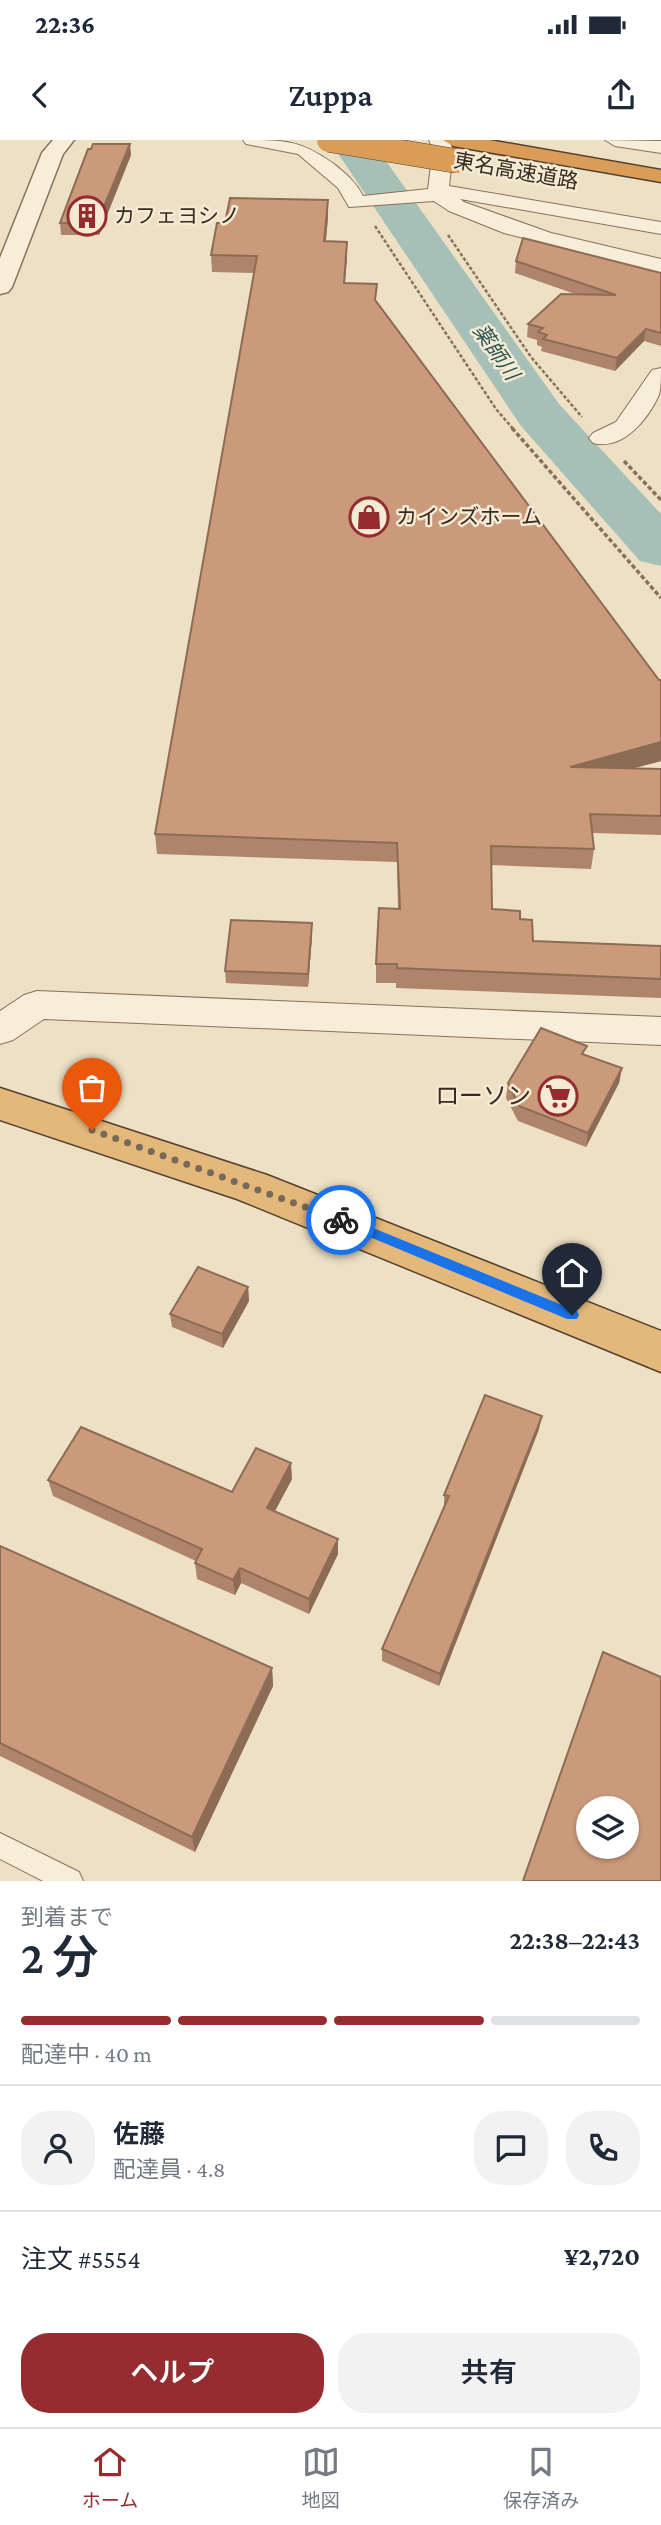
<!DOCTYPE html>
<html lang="ja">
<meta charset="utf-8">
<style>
:root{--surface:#fff;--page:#f2f2f3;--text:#1f2937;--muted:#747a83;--line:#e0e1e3;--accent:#952d30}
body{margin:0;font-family:"Crimson Pro","Noto Sans JP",serif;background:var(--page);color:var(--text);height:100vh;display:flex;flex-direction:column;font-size:26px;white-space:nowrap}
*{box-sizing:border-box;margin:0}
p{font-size:23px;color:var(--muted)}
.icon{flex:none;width:38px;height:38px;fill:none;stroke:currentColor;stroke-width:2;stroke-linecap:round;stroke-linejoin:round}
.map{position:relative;height:1741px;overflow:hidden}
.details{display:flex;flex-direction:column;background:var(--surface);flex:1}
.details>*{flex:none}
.fabs{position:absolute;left:576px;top:1656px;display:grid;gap:14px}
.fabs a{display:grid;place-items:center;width:63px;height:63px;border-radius:50%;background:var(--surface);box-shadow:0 2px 5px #0004;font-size:35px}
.pin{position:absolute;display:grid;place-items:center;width:60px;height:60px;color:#fff;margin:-72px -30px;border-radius:50% 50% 50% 0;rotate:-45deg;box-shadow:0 0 7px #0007}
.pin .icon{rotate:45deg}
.courier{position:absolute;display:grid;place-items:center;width:70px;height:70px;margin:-35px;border:5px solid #1a73e8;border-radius:50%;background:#fff;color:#222;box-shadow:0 2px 9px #0007}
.overview em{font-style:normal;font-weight:600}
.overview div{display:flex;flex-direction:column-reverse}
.overview{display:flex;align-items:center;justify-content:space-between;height:119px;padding:0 21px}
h1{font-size:46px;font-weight:600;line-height:52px}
.bar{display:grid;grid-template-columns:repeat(4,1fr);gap:10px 7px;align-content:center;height:84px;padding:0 21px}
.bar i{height:9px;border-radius:5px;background:var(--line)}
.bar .selected{background:var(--accent)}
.bar p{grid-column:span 4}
.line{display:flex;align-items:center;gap:18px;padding:0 21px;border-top:2px solid var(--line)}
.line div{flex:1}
.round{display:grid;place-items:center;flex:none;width:74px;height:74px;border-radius:28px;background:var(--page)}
.action{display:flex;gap:14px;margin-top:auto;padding:14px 21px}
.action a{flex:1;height:80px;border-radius:28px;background:var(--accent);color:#fff;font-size:28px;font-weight:600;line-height:80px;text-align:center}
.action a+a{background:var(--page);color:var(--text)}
.status{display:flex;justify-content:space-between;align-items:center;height:49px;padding:0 35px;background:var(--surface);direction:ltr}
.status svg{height:19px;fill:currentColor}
header{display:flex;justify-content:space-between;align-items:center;height:91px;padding:0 21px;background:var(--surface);font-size:32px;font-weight:600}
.tabs{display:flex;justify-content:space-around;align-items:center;height:98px;border-top:2px solid var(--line);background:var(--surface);font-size:19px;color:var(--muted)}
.tabs a{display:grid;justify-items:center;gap:4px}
.tabs .selected{color:var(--accent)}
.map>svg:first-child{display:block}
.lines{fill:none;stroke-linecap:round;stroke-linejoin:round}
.river{fill:#a6c0b8;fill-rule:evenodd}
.service-casing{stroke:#87725b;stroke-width:2}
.minor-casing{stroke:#87725b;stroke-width:2}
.tertiary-casing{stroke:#87725b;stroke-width:3}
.trunk-casing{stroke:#55402f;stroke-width:3}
.motorway-casing{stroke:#55402f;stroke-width:3}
.path-far1{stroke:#87725b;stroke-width:2.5;stroke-dasharray:3.5 2;stroke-linecap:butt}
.path{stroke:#87725b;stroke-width:3.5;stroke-dasharray:4.5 2.5;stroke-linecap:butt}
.service{fill:#f8edd8;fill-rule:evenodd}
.minor{fill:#f8edd8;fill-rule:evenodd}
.tertiary{fill:#f8edd8;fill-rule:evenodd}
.trunk{fill:#e4b87b;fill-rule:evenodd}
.motorway{fill:#da9d58;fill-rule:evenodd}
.motorway-bridge-casing{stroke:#55402f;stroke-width:25;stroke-linecap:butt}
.motorway-bridge{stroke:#da9d58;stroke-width:24}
.wall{fill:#ae846a}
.shaded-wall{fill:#8d6c56}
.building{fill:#ca9a7b;stroke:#8d6c56;stroke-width:2;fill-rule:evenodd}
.route{fill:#1a73e8}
.done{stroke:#776a59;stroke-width:7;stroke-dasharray:0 12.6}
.labels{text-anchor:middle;stroke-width:5;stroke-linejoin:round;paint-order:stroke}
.far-street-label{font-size:21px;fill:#382a1f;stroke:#f5ead4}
.far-poi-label{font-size:21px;fill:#382a1f;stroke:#f5ead4;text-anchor:start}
.far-water-label{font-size:21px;font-style:italic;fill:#2e5753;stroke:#f5ead4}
.poi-label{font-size:24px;fill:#382a1f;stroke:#f5ead4;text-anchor:end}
</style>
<div class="status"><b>22:36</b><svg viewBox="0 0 49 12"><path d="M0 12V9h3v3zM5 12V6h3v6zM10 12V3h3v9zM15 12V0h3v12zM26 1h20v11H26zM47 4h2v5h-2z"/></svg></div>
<header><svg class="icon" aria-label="back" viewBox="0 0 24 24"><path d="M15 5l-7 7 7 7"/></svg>Zuppa<svg class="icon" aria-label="share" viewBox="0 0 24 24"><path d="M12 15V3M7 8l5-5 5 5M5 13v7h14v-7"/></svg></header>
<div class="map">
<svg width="661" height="1741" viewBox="0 0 661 1741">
<rect width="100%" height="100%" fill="#ede0c5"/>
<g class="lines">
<path class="river" d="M329,0H371L559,264L661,374V426L640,421L521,286Z"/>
<g class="service-casing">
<path id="service" d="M0,1693L79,1732L83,1741H43L0,1719Z"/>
</g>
<g class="minor-casing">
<path id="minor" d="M243,0C286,0 300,0 334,24C346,34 356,42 363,56L428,49L433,10L429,0H449L453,10L449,46L661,82V94L460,59L464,62L551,93L661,119V133L504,93L449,71L434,61L349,67L338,48L298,14L246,4Z
M605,0L661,1V13L615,6Z
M661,228C661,236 661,248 659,255C648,279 623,311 593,303L589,298L593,293L616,282L652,230Z
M37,851L661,877V905L44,879L13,900L0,904V871L24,855Z"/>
</g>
<g class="tertiary-casing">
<path id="tertiary" d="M53,0H74L63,14L12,147L8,152L0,154V118L42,13Z"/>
</g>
<g class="trunk-casing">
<path id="trunk" d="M0,948L267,1035L661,1191V1232L237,1059L0,980Z"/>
</g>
<g class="motorway-casing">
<path id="motorway" d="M443,0H489L661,30V42L453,6Z"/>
</g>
<path class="path-far1" d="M375,86L496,269L514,290
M448,95L531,217L582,277"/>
<path class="path" d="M512,288L661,458
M624,321L661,360"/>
<use href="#service" class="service"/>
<use href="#minor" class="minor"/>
<use href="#tertiary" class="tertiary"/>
<use href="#trunk" class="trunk"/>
<use href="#motorway" class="motorway"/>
<g class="motorway-bridge-casing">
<path id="motorway-bridge" d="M329,0L456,21"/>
</g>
<use href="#motorway-bridge" class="motorway-bridge"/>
</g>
<path class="wall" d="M131,15L99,95H61L60,83Z
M328,77L326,101L347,102L345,143L377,161L659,540H661V621L633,628L661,629V695L592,693L594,709L591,729L491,725L492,769L520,779L533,801L661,806V858L396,848V843H376V824L398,769L397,722L157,714L155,694L254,133L212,132L211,115L225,83Z
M516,121L661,133V206L644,201L615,231L541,211L542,207L537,205V200L527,197L528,184L575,154L515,133Z
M312,783V796L308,847L226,843L225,831Z
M585,915L622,928L619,943L586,1007L518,981L506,958L508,943Z
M248,1147L249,1161L223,1208L172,1187L170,1174Z
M539,1289L439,1546L382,1521V1509L444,1368V1355Z
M292,1339L275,1371L338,1399V1414L309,1474L241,1443L235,1455L197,1439L195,1423L196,1421L53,1356L48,1340L232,1352Z
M0,1406L272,1528L273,1546L195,1712L0,1616Z"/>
<path class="shaded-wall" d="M130,4L131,15L99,95L97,83Z
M328,60V77L324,119V101Z
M347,102V119L343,160L344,143Z
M646,189L644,201L615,231L617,218Z
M661,602V621L568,646L570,627Z
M312,783V796L308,847V834Z
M622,928L619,943L586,1007L588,993Z
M248,1147L249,1161L223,1208L222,1194Z
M542,1276L539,1289L439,1546L440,1534Z
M291,1323L292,1339L268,1384L267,1368Z
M338,1399V1414L309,1474V1459Z
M240,1428L241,1443L235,1455L233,1440Z
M272,1528L273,1546L195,1712L192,1697Z"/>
<path class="building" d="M93,4H130L97,83H60L88,9H91Z
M230,58L328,60L324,101L347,102L344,143L377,144L375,160L659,540H661V602L570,627L661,629V676L590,674L594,709L491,706L492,769L520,771V779L532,780L533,801L661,806V839L397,828V824H376L379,768L400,769L397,703L155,694L257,116L211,115L217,83H225Z
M523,98L661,133V193L646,189L617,218L543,199L547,195L538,192L543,188L528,184L561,154L616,155L516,121Z
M231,780L312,783L308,834L225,831Z
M541,888L587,906L582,914L622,928L588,993L519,966L508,943Z
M198,1127L248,1147L222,1194L170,1174Z
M485,1255L542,1276L440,1534L382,1509L449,1356L444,1355Z
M81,1287L232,1352L256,1308L291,1323L267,1368L338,1399L309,1459L240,1428L233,1440L195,1423L202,1409L48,1340Z
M0,1406L272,1528L192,1697L0,1603Z
M603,1512L661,1537V1741H523ZM588,1668H626V1706H588Z"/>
<path class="route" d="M341,1075L577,1171L579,1175L577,1179H567L336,1083L334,1080Z"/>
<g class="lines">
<path class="done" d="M92,990L341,1080"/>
</g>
<defs>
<g id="building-ring" transform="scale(2.0125)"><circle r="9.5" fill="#f5ead4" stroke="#952d30" stroke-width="1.5"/><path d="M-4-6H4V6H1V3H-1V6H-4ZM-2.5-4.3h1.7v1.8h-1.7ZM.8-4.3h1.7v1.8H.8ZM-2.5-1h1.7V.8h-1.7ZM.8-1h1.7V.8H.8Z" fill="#952d30"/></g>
<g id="shop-ring" transform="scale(2.0125)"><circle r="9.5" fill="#f5ead4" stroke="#952d30" stroke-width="1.5"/><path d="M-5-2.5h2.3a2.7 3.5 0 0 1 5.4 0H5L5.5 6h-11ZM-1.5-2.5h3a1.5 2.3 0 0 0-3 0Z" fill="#952d30"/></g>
<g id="supermarket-ring" transform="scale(2.0125)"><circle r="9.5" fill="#f5ead4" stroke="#952d30" stroke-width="1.5"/><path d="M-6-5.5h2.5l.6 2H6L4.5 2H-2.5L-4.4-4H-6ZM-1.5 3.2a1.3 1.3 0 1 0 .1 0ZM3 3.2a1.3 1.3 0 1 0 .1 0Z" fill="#952d30"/></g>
</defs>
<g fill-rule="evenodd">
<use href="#building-ring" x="87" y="76"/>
<use href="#shop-ring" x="369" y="377"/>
<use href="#supermarket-ring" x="558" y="956"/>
</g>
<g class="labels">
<g class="far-street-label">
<text transform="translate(516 31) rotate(10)" y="7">東名高速道路</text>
</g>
<g class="far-poi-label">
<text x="114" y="83">カフェヨシノ</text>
<text x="396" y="384">カインズホーム</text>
</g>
<g class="far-water-label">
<text transform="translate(496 212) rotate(55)" y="7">薬師川</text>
</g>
<g class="poi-label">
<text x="531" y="964">ローソン</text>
</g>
</g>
</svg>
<div class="fabs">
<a><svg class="icon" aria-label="layers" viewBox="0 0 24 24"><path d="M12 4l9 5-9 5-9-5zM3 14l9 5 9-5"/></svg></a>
</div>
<div class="pin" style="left:92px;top:990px;background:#ea580c"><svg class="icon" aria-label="bag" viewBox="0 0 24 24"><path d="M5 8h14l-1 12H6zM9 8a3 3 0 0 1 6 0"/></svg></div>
<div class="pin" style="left:572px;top:1175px;background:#1f2937"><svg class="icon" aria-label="home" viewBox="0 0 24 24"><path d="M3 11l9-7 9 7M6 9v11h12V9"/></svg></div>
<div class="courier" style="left:341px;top:1080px"><svg class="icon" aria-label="bike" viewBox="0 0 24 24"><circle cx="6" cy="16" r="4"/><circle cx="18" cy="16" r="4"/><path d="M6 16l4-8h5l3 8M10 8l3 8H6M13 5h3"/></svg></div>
</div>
<section class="details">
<div class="overview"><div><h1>2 分</h1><p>到着まで</p></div><em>22:38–22:43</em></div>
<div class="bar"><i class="selected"></i><i class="selected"></i><i class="selected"></i><i></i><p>配達中 · 40 m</p></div>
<div class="line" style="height:126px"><a class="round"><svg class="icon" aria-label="person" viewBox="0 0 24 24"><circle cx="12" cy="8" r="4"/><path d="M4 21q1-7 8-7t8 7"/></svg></a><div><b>佐藤</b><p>配達員 · 4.8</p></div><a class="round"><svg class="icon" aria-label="chat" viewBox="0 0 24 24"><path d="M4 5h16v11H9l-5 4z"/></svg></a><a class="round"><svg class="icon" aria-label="phone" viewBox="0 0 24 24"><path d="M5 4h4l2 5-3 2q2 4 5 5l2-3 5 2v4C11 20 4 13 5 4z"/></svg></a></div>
<div class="line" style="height:91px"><div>注文 #5554</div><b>¥2,720</b></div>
<div class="action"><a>ヘルプ</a><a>共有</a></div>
</section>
<nav class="tabs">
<a class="selected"><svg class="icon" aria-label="home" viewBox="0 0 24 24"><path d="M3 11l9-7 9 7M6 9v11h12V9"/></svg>ホーム</a>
<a><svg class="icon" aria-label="map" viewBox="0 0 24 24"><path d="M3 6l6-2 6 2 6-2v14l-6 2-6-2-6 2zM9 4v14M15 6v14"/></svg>地図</a>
<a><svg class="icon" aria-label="saved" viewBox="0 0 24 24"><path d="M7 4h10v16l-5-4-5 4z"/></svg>保存済み</a>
</nav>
